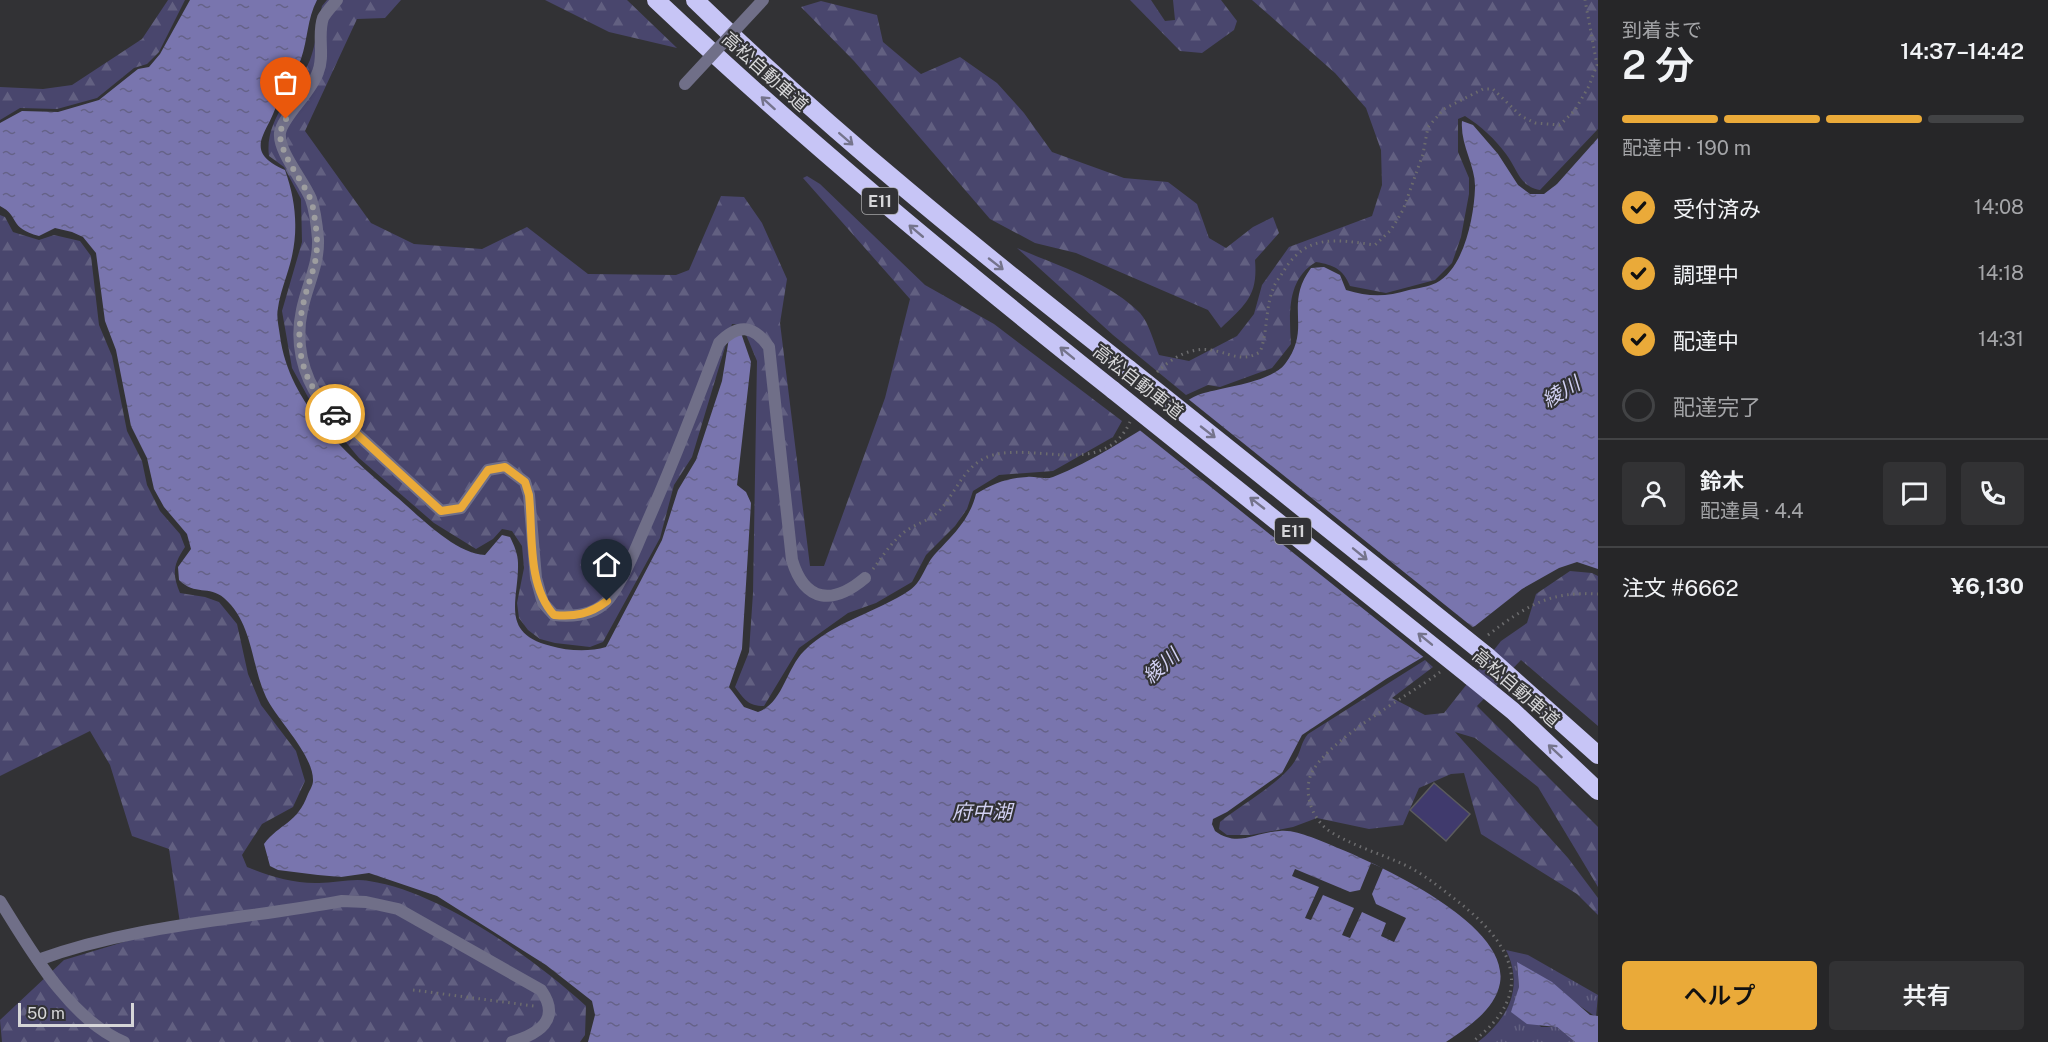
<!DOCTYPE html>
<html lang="ja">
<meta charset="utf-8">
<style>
:root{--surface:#262628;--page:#323234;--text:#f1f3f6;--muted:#a4a5a8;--line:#424345;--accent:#eaaa39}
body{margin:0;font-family:"Public Sans","Noto Sans JP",sans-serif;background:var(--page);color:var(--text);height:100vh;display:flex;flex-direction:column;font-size:22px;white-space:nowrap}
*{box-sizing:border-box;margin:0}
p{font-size:20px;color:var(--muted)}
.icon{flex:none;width:33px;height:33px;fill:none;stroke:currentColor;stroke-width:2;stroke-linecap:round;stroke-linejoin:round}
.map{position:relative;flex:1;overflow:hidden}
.panel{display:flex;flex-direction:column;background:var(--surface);width:450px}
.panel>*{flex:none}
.scale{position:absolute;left:18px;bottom:15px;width:116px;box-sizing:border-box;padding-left:6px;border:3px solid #d6d6d8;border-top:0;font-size:16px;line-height:21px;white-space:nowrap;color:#d6d6d8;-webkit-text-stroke:4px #323235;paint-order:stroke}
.pin{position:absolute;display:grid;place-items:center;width:51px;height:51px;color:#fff;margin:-62px -26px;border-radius:50% 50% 50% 0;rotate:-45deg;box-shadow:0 0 6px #0007}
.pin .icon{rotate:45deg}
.courier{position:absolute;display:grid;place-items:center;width:60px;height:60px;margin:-30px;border:4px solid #eaaa39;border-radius:50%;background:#fff;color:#222;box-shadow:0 2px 8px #0007}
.headline em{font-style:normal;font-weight:600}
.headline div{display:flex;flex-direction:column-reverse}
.headline{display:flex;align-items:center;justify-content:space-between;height:102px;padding:0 24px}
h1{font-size:39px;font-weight:600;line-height:45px}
.bar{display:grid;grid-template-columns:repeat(4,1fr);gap:9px 6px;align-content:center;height:72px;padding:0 24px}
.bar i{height:8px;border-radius:4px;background:var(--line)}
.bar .active{background:var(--accent)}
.bar p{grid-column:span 4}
.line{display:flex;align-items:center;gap:15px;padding:0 24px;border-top:2px solid var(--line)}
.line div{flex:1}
.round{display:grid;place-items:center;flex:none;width:63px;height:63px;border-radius:6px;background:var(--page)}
ol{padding:0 24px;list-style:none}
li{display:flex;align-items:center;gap:18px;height:66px}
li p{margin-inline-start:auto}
li .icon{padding:6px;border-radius:50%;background:var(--accent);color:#111;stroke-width:4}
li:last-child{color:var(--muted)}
li i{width:33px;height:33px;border:3px solid var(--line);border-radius:50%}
.primary-button{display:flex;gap:12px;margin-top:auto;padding:12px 24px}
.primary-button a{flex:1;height:69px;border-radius:6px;background:var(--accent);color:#111;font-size:24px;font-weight:600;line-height:69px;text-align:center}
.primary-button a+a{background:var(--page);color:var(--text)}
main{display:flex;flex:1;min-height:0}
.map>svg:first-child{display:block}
.grass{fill:url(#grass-tufts)}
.forest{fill:url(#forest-firs)}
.water{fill:url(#water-ripples)}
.pier{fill:#323235}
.building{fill:#403a6d;stroke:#5b5b5e;stroke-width:1.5}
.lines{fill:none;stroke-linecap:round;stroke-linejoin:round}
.path{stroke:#6c6c6e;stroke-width:3;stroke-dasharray:1.5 4.5;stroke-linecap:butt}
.minor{stroke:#706f88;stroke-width:12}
.tertiary{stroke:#706f88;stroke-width:12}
.motorway{stroke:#c7c5f6;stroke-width:18}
.minor-bridge{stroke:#706f88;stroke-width:12}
.motorway-bridge{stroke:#c7c5f6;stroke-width:18}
.oneway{stroke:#75748c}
.done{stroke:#9d9d9f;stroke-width:6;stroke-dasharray:0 10.8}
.route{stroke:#eaaa39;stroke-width:8}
.labels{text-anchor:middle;stroke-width:4.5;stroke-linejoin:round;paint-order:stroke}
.shield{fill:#323235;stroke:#a5a5a7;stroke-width:1.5}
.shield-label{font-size:16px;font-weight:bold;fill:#d6d6d8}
.street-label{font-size:18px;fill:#d6d6d8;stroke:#323235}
.water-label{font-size:20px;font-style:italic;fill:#d2d1f3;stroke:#323235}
</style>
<main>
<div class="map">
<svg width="1598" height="1042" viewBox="0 0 1598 1042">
<defs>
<pattern id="grass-tufts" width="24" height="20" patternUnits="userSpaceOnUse" patternTransform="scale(1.5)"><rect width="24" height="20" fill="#49466d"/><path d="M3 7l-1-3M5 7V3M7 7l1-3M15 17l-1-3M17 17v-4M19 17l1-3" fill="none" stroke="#626081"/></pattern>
<pattern id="forest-firs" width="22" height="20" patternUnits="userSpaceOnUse" patternTransform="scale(1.5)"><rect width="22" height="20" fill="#49466d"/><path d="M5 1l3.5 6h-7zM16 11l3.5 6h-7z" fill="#626081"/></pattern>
<pattern id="water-ripples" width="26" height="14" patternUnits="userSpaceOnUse" patternTransform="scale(1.5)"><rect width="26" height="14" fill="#7975ae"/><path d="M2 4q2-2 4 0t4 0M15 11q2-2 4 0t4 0" fill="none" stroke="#656288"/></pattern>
</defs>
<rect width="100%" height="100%" fill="#323235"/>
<path class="grass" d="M1506,950L1528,955L1598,995L1596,1017L1517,963L1519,987L1517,1001L1541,1027H1557L1575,1042H1478C1509,1018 1524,987 1506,950Z"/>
<path class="forest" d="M168,0H185L159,52L147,64L134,68L97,98L57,109L20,108L0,120V87L43,89L72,85L142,39Z
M327,0H401L385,18L357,19L305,131L371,223L414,244L482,249L527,227L588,274L676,275L689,270L721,196L744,197L762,223L787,279L780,323L810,566H824L885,398L910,299L803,178L807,176L820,184L925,285L994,324L1122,421L1113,437L1053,471L999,475L973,491L967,509L955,526L926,555L912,582L876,603L848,613L799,648L764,706C748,706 744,699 735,687L749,652L753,593L757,361L742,325L732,324L692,457L674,485L660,538L603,642L590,647L555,643L540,639L528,630L519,618L517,603L524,568L522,546L512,531L502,529L493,539L476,549L434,523L359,458L308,397L292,368L282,311L302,242L301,199L284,167L269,156C264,120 296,91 310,60C316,44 318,23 322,6Z
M545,0H627L677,48L609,32Z
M1130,0H1151L1165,21L1175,20L1173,0H1221L1237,21L1234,30L1202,53L1180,51Z
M1252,0H1598V129L1540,190C1519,186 1518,170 1506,154C1495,139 1481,126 1465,116L1458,119V152L1469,178V194L1461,237L1452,263L1435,280L1386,293L1350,286C1343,269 1334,265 1316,262C1287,279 1289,313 1291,344L1272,368L1220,387L1208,385L1186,395L1113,335L1017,248C1058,266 1108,281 1140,313C1149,323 1154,343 1159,355L1189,361L1237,336L1254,314L1262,285L1289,247L1372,216L1382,185L1381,150L1366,108L1335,73Z
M821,1L877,15L883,42L921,74L960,57L997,83L1024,113L1052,152L1124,178L1168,182L1197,204L1209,238L1226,248L1253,227L1273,217L1279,233L1255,260C1258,296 1246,304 1221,328L1208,310L1076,253L1035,243L990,219L854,61L801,7Z
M0,215L5,217L13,232L39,240L54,235L80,241L91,256L99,325L112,356L127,431L142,461L147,485L160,511L180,534L185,547C173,565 172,574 180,593L205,597L219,602L237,624L248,674L261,705L296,751L305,781L293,807L262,824L242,855L247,867C269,876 295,884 319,883C335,883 353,878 369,881C439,891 535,959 586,1006L585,1035L580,1042H2L0,1020L64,960L140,937L181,930L169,849L132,836L110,765L90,731L0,776Z
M1570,571L1592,573L1598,576V726L1521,660L1477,706L1598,827V887L1538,787L1475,738L1455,732L1568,858L1598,898V915L1577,894L1481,834L1464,773L1451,774L1419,788L1403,825L1369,829L1317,818L1293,827L1251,835H1227L1219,829L1220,822C1241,805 1284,781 1296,759C1301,751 1301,742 1308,734L1425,660L1433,667L1392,698L1425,715L1444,713L1501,641L1527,623L1536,594Z"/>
<path class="water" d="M190,0H317C307,19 308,39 301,59C297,72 285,77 279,88C279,129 234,147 285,170C296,201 299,232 290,264C286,279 280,293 278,308C276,317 279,327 280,336C289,405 348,455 398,498C420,517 456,554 485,555L502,535L510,537C514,545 518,554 518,563C519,600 499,633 551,646C567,651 590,652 606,647L662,540L678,490L696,460L722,381L729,338L740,330L751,362L737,485L746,492L751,503L742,649L729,687L744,707L758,712C783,703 786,669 804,651C834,621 876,613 910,590C923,581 925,564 936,553C953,535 970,519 976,494C992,484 1007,478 1027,477C1035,476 1045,480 1053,477C1093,461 1129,437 1165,415C1177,408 1191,396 1204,393C1225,387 1271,382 1285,364C1313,327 1283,306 1311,268L1324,267L1340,275L1346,290C1369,297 1386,297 1409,290C1418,288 1428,287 1436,283C1464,269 1474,217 1475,188C1476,166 1460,145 1462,121L1473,125L1498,154L1518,185L1530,194H1544L1557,184L1598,138V569L1577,562L1559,568L1522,589L1475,626L1386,679L1302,735L1282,773L1227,812L1213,819L1212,824L1215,831C1238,848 1255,832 1280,831C1291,830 1301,834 1311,837C1358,855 1511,919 1500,983C1495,1010 1467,1028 1446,1042H588L595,1015L592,1001L546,965L437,896L369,873L341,877L318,875L278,870L270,866L264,844C280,823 297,824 308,794C310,790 313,785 313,781C314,755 277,720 266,697C251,665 253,623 224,598C209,585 195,596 179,580L178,567L191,549L187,534L164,507L154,489L147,458L131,426L116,350L105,321L96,253L83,237L72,232L55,228L39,236C8,228 20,216 0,206V123L22,111L58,112L99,100L138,69L149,67L160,54Z
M1517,962L1552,982L1590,1015L1598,1016V1042H1575L1557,1027L1527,1024L1511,1012L1519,987Z"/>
<path class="pier" d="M1187,398L1475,629L1426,659L1137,428Z
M1371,863L1383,868L1372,894L1376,904L1406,918L1394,942L1381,936L1386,923L1362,912L1350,938L1342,935L1354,908L1323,895L1311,920L1305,918L1319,887L1292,876L1295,869L1350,892L1360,890Z"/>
<path class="building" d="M1434,783L1470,814L1446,841L1410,810Z"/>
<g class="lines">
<path class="path" d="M1157,372C1173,357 1193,345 1216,351C1234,355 1243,362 1260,352C1268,332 1265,309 1273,289C1275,282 1281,276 1285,269C1308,233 1338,240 1375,245L1391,230L1403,210L1423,154L1428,127L1444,109L1483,89H1493L1521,116L1535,123L1560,125L1575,110L1589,86L1597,65L1585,0
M873,569C882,557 891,543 902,534C913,524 931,521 941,509C958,489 965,463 993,455C1038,443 1104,478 1130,422
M1488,635C1526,606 1549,591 1598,594
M1440,672C1409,696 1322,742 1310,777C1304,796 1313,819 1328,830C1351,846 1386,855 1411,868C1427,877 1442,889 1456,900C1512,943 1539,992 1472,1042
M413,990L534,1006"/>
<path class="minor" d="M337,0C333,5 326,12 323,18C317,35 325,55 318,72C311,93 282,117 280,133C278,152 304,181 311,199C315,210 317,227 318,239C319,265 307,285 302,310C295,342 302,374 321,401L441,511L461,508L488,470L505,467L525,482L529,495L536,578L543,603L554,615C572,617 592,616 606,602C618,590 635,551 642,534C670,471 695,407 719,343C737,324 753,324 769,347L792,560C805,603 833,605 865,578
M38,960C137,924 240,920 342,901L366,902L398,909L541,990C562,1020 538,1034 512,1042"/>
<path class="tertiary" d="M0,901C30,949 69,1019 124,1042"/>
<path class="motorway" d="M656,0C802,138 956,265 1113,390
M695,0C832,133 980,252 1129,369
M1487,656L1598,755
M1470,676L1513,711L1598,791"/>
<path class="minor-bridge" d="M685,84L763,0"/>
<path class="motorway-bridge" d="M1129,369L1487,656
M1113,390L1470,676"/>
</g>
<defs><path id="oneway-shaft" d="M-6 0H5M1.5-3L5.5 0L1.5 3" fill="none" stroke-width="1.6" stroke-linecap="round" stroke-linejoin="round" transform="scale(1.5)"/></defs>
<g class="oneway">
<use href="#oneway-shaft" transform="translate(768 103) rotate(-138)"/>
<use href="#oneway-shaft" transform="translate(846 139) rotate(41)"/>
<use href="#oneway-shaft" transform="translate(916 231) rotate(-140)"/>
<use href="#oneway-shaft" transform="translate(996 264) rotate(38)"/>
<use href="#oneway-shaft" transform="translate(1067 353) rotate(-141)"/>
<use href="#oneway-shaft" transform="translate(1208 432) rotate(38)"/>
<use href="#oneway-shaft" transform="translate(1257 503) rotate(-142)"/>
<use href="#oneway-shaft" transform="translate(1360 554) rotate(39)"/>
<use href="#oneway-shaft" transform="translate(1425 639) rotate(-141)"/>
<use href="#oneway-shaft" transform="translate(1555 751) rotate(-137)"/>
</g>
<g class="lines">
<path class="done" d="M286,119C284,124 279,131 280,136C283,159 301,178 310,198C313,205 314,213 315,221C322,264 309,272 302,310C294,352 304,386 335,414"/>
<path class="route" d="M335,414L441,511L461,508L488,470L505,467L525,482L529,495C533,533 527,586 554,615C575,617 590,614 607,601"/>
</g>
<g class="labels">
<g class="shield">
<rect x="862" y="188" width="36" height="26" rx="4.5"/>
<rect x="1275" y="518" width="36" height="26" rx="4.5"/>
</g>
<g class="shield-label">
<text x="880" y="207">E11</text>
<text x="1293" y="537">E11</text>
</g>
<g class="street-label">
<text transform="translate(765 72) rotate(42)" y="6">高松自動車道</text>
<text transform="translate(1138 382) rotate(38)" y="6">高松自動車道</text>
<text transform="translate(1516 688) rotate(41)" y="6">高松自動車道</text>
</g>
<g class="water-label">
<text transform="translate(1561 392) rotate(-31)" y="7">綾川</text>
<text transform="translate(1161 666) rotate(-42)" y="7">綾川</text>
<text x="982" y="819">府中湖</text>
</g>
</g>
</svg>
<div class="scale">50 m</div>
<div class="pin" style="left:286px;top:119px;background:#ea580c"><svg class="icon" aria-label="bag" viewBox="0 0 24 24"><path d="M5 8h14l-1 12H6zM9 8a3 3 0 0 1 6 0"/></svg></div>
<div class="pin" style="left:607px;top:601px;background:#1f2937"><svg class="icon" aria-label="home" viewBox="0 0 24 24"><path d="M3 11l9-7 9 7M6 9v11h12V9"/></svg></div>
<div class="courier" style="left:335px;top:414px"><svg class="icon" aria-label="car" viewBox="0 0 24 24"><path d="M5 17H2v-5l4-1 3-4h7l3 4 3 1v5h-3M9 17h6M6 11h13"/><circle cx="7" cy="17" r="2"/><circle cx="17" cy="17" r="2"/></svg></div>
</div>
<section class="panel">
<div class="headline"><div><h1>2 分</h1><p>到着まで</p></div><em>14:37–14:42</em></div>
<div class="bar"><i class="active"></i><i class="active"></i><i class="active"></i><i></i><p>配達中 · 190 m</p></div>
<ol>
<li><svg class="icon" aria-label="check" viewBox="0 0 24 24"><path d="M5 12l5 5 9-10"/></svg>受付済み<p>14:08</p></li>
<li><svg class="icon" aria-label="check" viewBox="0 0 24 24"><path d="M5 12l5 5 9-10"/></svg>調理中<p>14:18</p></li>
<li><svg class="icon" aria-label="check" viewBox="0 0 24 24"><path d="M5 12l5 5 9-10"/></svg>配達中<p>14:31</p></li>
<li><i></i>配達完了</li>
</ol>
<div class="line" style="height:108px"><a class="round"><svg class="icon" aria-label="person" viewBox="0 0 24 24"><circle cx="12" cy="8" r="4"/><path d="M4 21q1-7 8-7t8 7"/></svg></a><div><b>鈴木</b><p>配達員 · 4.4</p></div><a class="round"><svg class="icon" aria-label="chat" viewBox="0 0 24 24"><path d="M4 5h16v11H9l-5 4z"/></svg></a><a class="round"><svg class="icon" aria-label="phone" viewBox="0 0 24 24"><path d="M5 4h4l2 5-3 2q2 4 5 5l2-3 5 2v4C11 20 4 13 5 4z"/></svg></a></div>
<div class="line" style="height:78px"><div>注文 #6662</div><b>¥6,130</b></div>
<div class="primary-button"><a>ヘルプ</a><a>共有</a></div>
</section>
</main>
